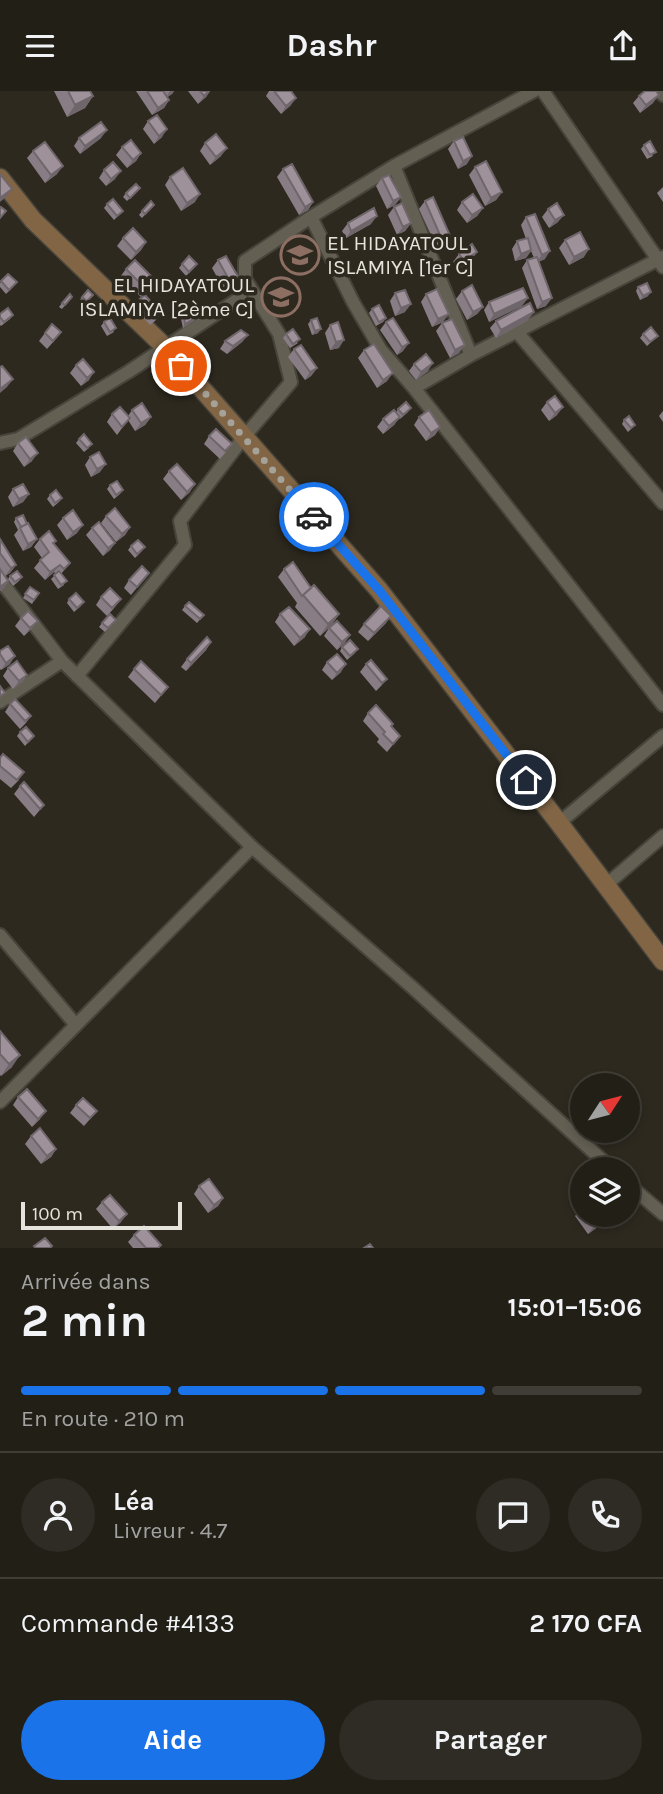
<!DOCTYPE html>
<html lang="fr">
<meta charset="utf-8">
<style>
:root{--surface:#221f17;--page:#2e2c24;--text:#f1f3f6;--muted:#a2a2a1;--line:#3f3d36;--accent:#1a73e8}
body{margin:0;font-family:Karla,sans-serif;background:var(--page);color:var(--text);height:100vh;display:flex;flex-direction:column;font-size:26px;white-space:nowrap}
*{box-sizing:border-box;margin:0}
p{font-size:23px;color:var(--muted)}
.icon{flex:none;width:38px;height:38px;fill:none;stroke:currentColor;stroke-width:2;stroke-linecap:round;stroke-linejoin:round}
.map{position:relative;height:1157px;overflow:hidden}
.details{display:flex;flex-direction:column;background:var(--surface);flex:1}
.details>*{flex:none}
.needle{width:46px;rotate:54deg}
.buttons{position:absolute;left:570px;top:982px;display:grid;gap:14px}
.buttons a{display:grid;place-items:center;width:70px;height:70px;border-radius:50%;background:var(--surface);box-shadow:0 4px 10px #0003,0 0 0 2px var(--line);font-size:35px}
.scale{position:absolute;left:21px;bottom:18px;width:161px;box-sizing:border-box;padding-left:7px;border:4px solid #e6e3dd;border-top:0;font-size:19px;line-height:24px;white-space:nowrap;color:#e6e3dd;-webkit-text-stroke:5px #2d291f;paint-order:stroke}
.pin{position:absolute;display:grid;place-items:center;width:60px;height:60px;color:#fff;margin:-30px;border:4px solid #fff;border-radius:50%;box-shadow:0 2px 7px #0007}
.courier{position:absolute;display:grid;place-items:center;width:70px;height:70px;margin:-35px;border:5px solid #1a73e8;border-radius:50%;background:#fff;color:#222;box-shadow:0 2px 9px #0007}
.summary em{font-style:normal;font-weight:700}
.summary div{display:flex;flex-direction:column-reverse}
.summary{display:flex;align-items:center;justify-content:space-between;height:119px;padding:0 21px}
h1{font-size:46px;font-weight:700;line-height:52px}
.bar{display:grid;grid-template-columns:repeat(4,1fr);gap:10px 7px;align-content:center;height:84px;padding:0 21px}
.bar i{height:9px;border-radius:5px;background:var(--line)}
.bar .on{background:var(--accent)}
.bar p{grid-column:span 4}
.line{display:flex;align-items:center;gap:18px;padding:0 21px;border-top:2px solid var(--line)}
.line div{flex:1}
.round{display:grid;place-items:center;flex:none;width:74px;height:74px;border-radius:37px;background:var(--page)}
.primary-button{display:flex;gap:14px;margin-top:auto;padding:14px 21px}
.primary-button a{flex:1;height:80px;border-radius:42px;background:var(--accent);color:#fff;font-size:28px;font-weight:700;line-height:80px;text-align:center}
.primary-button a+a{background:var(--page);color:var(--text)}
header{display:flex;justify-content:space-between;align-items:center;height:91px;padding:0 21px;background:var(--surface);font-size:32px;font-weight:700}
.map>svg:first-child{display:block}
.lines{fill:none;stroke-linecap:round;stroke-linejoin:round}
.street-casing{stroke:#47443b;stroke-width:16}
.secondary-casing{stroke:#47443b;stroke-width:21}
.street{stroke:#635f53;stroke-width:12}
.secondary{stroke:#816545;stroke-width:18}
.wall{fill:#887d84}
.shaded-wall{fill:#6f666b}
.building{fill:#9e9199;stroke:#6f666b;stroke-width:2}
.done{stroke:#a5a29a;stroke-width:7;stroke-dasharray:0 12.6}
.route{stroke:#1a73e8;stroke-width:9}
.labels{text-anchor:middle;stroke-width:7;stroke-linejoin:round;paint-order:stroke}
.poi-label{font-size:21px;fill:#e6e3dd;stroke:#2d291f;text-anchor:start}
</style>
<header><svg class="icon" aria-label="menu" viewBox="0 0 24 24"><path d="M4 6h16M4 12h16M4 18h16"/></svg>Dashr<svg class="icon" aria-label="share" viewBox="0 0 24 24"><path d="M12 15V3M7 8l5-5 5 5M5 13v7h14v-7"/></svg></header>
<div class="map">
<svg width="663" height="1157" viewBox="0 0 663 1157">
<rect width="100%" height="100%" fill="#2d291f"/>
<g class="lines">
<g class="street-casing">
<path id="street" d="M543,0L663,176
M660,0L663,4
M394,75L471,264
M311,126L353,211L381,259L414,297L663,614
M517,241L663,412
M414,297L471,264L663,166
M0,352L18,348L128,281L240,207L245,188V170L311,126L394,75L534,0
M0,489L62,570L252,756L413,897L612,1078
M77,585L185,454L180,430L244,346L291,291L279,243L245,188
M0,611L62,570
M559,732L663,645
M606,794L663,745
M0,844L76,934
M0,1011L252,756
M628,1093L663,1123"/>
</g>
<g class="secondary-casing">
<path id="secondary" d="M0,87L33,129L166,257L379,499L559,732L663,870"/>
</g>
<use href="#street" class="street"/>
<use href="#secondary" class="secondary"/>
</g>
<path class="wall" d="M54,0H90L93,5L85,17L67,26Z
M136,0H174L172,3L167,6L169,9L164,17L152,24Z
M188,0H210L206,6L198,13Z
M269,0H291V14L281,23L266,5Z
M639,5L653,12L640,22L633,12Z
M148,30L162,46L154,53L143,38Z
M79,47H101L80,63L74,55Z
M454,50L467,73L458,78L448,58Z
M205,52L221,65L210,74L200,60Z
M644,54L653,65L647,68L641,58Z
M122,56L141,62L136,70L127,77L116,64Z
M33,60L57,83L45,92L27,67Z
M475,76L502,101L496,109L485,115L469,84Z
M283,78L313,111L308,119L299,124L277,86Z
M104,79L115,88L106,95L99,87Z
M170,86L195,111L181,120L165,94Z
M382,87L401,106L395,114L387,118L376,95Z
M663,96V111L657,102Z
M140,97L127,110L123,106L126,102Z
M425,110L451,147L445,155L438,159L419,118Z
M462,111L483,117L477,125L467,132L457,119Z
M107,113L123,120L114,129L104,117Z
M154,114L142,127L139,124L142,120Z
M394,116L411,132L405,140L397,144L388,124Z
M548,118L558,131L549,137L542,126Z
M526,126L545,168L538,171L546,215L537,218L522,177L527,169L534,167L531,160L526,167L515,170L512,158L517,150L526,148L521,134Z
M348,132L371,133L346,147L342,140Z
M123,147L146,151L141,159L131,169L117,155Z
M565,149L584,166L569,174L559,157Z
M459,163L472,169L459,178L453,171Z
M218,169L234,197L226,202L212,177Z
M182,173L194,177L186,185L179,177Z
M126,178L150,197L141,206L120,186Z
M8,183L14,195L6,203L0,196V192Z
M638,196L648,205L640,209L636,200Z
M462,200L483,216L477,223L467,229L456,208Z
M395,202L405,221L395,225L390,210Z
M426,203L443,231L432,236L421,211Z
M72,206L62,218L59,216L62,212Z
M82,206L90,208L84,214L79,210Z
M140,208L161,222L155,230L150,234L134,216Z
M489,211L522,215L489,231L484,219Z
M372,218L386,227L383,231L376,235L369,222Z
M0,223L13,224L10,228L1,235L0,234Z
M184,224L198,225L195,229L183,237L181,228Z
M393,227L403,260L397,264L380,239L386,231Z
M311,229L318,242L312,244L308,233Z
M528,229L496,247L490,237L496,230Z
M104,231L114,241L107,245L101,235Z
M442,232L459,262L450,267L436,240Z
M330,234L339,257L330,259L325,242Z
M45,242L55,249L47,258L39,250Z
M286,243L298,252L290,257L283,247Z
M643,243L658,245L647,255L640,247Z
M248,244L242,251L227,263L220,258L225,250Z
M294,258L317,277L311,285L305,289L288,266Z
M364,259L387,290L377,297L358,267Z
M414,273L428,280L416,289L409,280Z
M76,274L89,289L81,295L70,282Z
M547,311L557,324L549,330L541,319Z
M398,318L408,321L400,328L399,327L394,334L383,343L377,336L383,328L396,322Z
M132,319L151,326L145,334L135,340L128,329L117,344L107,331L112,323L128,325Z
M663,320V331L659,325Z
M419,326L440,336L435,344L426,350L414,334Z
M624,329L635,334L628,341L622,333Z
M209,345L226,361L220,368L204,353Z
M79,348L89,357L84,361L76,352Z
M18,352L32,370L24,376L13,360Z
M90,366L100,381L91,386L85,374Z
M169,380L190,401L181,409L163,388Z
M110,394L123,399L120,403L114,408L107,398Z
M13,398L29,403L23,411L13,416L8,406Z
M50,404L62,407L59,411L53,416L47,408Z
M106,425L130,436L125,444L116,451L101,432Z
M16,427L37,448L31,456L23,460L14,444L18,439L14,431Z
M63,427L77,442L67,449L57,434Z
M92,437L115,452L110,459L103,465L86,444Z
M0,448L16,474L10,482L5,485L8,490L3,498L0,500Z
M40,448L56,450L54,453L70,472L61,483L64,494L58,498L51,488L56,483L54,481L45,489L34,477L42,467L34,456Z
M131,455L142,460L135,467L128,459Z
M284,478L311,497L339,523L331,535L320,545L295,516L297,512L278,486Z
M149,482L131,504L124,497L129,489Z
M10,485L22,486L19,490L13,495L8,488Z
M30,496L39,502L32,513L23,507Z
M101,506L121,508L115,516L107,525L96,514Z
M69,508L81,515L74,521L67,512Z
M185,515L204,524L197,532L182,519Z
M280,523L305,546L294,555L275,531Z
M21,527L32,537L24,545L15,535Z
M116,529L105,541L99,536L102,532Z
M386,532L368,550L358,541L364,533Z
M329,537L345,552L337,559L324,545Z
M211,551L206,559L186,580L181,576L187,568Z
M342,556L355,562L347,569L340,560Z
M0,560L10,573L1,579L0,578Z
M327,571L341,581L332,589L322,579Z
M366,573L387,588L381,595L376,600L360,581Z
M8,577L27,584L22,591L13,598L3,585Z
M134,578L168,596L155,612L128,586Z
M10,613L31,625L25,633L20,638L5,621Z
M368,622L393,633L391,636L400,645L387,661L377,651L379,648L363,630Z
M20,641L34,645L25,655L17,645Z
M0,667L19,689L11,697L0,688Z
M20,695L44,714L34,726L14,703Z
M0,940L12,976L1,985L0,984Z
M18,1006L40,1028L32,1036L13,1014Z
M76,1014L91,1027L84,1035L70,1022Z
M31,1045L56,1058L51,1066L41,1073L25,1053Z
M199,1095L223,1107L218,1115L208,1122L194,1103Z
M102,1111L121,1131L113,1138L96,1118Z
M583,1116V1124H601L604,1127L599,1135L588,1143L575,1125Z
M134,1144L159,1157H133L128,1151Z"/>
<path class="shaded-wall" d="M170,0H174L172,3L165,8Z
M210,0L206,6L198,13L204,5Z
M659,4L653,12L640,22L646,14Z
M93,5L85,17L67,26L75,14Z
M296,7L291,14L281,23L286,15Z
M169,9L164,17L152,24L158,17Z
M167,38L162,46L154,53L159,45Z
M107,39L101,47L80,63L85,55Z
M227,57L221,65L210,74L216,66Z
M141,62L136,70L127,77L133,69Z
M472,65L467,73L458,78L463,70Z
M63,75L57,83L45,92L51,84Z
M121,80L115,88L106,95L111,88Z
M12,98L6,106L0,111V107Z
M502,101L496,109L485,115L491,107Z
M200,103L195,111L181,120L187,112Z
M401,106L395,114L387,118L393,110Z
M313,111L308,119L299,124L305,116Z
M483,117L477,125L467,132L472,124Z
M564,124L558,131L549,137L555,129Z
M377,125L371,133L346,147L351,140Z
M411,132L405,140L397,144L403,136Z
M451,147L445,155L438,159L443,151Z
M146,151L141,159L131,169L136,161Z
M589,158L584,166L569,174L574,166Z
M531,159L526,167L515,170L521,163Z
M550,160L545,168L536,172L542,164Z
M477,161L472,169L459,178L464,170Z
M240,189L234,197L226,202L232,194Z
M651,201L648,205L640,209L643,205Z
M528,207L522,215L489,231L494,223Z
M552,207L546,215L537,218L542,211Z
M411,213L405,221L395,225L401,217Z
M483,216L477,223L467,229L473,221Z
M534,221L528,229L496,247L501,239Z
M449,223L443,231L432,236L438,228Z
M198,225L195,229L183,237L185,233Z
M321,238L318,242L312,244L315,240Z
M248,244L242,251L227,263L233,255Z
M344,249L339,257L330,259L336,251Z
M409,252L403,260L397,264L402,256Z
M465,254L459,262L450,267L455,259Z
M433,272L428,280L416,289L421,281Z
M317,277L311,285L305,289L310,281Z
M94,281L89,289L81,295L87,287Z
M393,282L387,290L377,297L383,289Z
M13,288L7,296L0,302V298Z
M563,316L557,324L549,330L555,322Z
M151,326L145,334L135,340L141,332Z
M400,326L394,334L383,343L389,335Z
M440,336L435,344L426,350L431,342Z
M38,362L32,370L24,376L30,368Z
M106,373L100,381L91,386L97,378Z
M195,393L190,401L181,409L187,401Z
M29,403L23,411L13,416L19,408Z
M83,434L77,442L67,449L73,441Z
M130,436L125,444L116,451L122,443Z
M37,448L31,456L23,460L28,453Z
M115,452L110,459L103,465L108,457Z
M16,474L10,482L5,485L11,477Z
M60,474L54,481L45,489L50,481Z
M8,490L3,498L0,500V496Z
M339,523L331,535L320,545L328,533Z
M391,525L386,532L368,550L374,542Z
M38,530L32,537L24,545L30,537Z
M310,538L305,546L294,555L300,547Z
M350,544L345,552L337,559L342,551Z
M211,551L206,559L186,580L191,572Z
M15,565L10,573L1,579L6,572Z
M346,573L341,581L332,589L337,582Z
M27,584L22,591L13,598L19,590Z
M20,964L12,976L1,985L9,973Z
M46,1020L40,1028L32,1036L38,1028Z
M56,1058L51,1066L41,1073L47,1065Z
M223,1107L218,1115L208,1122L214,1114Z
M127,1123L121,1131L113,1138L119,1130Z
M604,1127L599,1135L588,1143L594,1135Z"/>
<path class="building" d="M68,0H90L93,5L75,14Z
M147,0H163L169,9L158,17Z
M200,0H209L204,5Z
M274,0H291L296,7L286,15Z
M645,0H656L659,4L646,14L639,5Z
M157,24L167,38L159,45L148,30Z
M101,31L107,39L85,55L79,47Z
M216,43L227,57L216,66L205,52Z
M463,46L472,65L463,70L454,50Z
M131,49L141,62L133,69L122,56Z
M650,50L656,61L650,64L644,54Z
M45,51L63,75L51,84L33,60Z
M486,70L502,101L491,107L475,76Z
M113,71L121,80L111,88L104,79Z
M292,73L313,111L305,116L283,78Z
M183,77L200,103L187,112L170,86Z
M0,83L12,98L0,107Z
M389,84L401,106L393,110L382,87Z
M136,93L140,97L130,107L126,102Z
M473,103L483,117L472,124L462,111Z
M433,106L451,147L443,151L425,110Z
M113,108L123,120L117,125L107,113Z
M151,110L154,114L145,123L142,120Z
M402,112L411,132L403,136L394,116Z
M557,112L564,124L555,129L548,118Z
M1,116L6,120L0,127V117Z
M374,117L377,125L351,140L348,132Z
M535,123L550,160L542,164L526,126Z
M133,137L146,151L136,161L123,147Z
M580,141L589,158L574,166L565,149Z
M528,147L531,159L521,163L517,150Z
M472,153L477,161L464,170L459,163Z
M189,165L197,173L189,181L182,173Z
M226,165L240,189L232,194L218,169Z
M537,166L552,207L542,211L527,169Z
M135,169L155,189L146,198L126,178Z
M8,183L17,191L9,199L1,190Z
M647,192L651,201L643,205L638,196Z
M472,194L483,216L473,221L462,200Z
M523,197L528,207L494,223L489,211Z
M437,198L449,223L438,228L426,203Z
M88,199L93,204L87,210L82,206Z
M405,199L411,213L401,217L395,202Z
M70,203L72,206L65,214L62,212Z
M145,204L161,222L156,227L140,208Z
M530,212L534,221L501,239L496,230Z
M379,214L386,227L379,231L372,218Z
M8,217L13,224L4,231L0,226V223Z
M193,220L198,225L185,233L184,224Z
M110,227L116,237L110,241L104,231Z
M317,227L321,238L315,240L311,229Z
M393,227L409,252L402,256L386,231Z
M452,228L465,254L455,259L442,232Z
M338,231L344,249L336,251L330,234Z
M52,233L61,241L53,250L45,242Z
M651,236L658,245L650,251L643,243Z
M293,238L300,248L293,253L286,243Z
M241,239L248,244L233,255L225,250Z
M374,253L393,282L383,289L364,259Z
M301,254L317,277L310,281L294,258Z
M426,263L433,272L421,281L414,273Z
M83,268L94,281L87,287L76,274Z
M2,275L13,288L0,298V276Z
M555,305L563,316L555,322L547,311Z
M406,311L411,317L403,324L398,318Z
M142,312L151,326L141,332L132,319Z
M120,316L130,327L122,336L112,323Z
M394,319L400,326L389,335L383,328Z
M429,319L440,336L431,342L419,326Z
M629,325L635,334L631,337L624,329Z
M216,338L232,353L225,360L209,345Z
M84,343L92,353L87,357L79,348Z
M26,346L38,362L30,368L18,352Z
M99,361L106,373L97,378L90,366Z
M177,373L195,393L187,401L169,380Z
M117,390L123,399L116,404L110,394Z
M23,393L29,403L19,408L13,398Z
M56,399L62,407L55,412L50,404Z
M115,417L130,436L122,443L106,425Z
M73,419L83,434L73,441L63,427Z
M23,424L27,433L21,436L16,427Z
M99,431L115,452L108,457L92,437Z
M28,432L37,448L28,453L20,437Z
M49,440L56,450L53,452L70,472L64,478L60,474L50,481L40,469L49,461L40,448Z
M0,448L16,474L11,477L0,462Z
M138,449L145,456L137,463L131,455Z
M293,471L311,497L302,505L284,478Z
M142,475L149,482L137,496L129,489Z
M0,478L8,490L0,496Z
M17,480L22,486L15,491L10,485Z
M59,480L67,490L61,494L54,484Z
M314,494L339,523L328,533L303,504Z
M30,496L39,502L34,509L25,503Z
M110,497L121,508L112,517L101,506Z
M76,502L84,511L77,517L69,508Z
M189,511L204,524L200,528L185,515Z
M381,515L391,525L374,542L364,533Z
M289,516L310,538L300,547L280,523Z
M28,520L38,530L30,537L21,527Z
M110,523L116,529L108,537L102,532Z
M337,530L350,544L342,551L329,537Z
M207,546L211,551L191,572L187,568Z
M350,549L358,558L350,565L342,556Z
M8,555L15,565L6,572L0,563V560Z
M337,563L346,573L337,582L327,571Z
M371,569L387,588L382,592L366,573Z
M17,570L27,584L19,590L8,577Z
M141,570L168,596L161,604L134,578Z
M0,595L5,602L0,605Z
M15,608L31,625L25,630L10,613Z
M376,614L393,633L391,635L400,645L393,653L383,643L385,641L368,622Z
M26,636L34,645L28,651L20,641Z
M3,663L24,681L17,689L0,675V667Z
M24,691L44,714L40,718L20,695Z
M0,940L20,964L9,973L0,963Z
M27,998L46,1020L38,1028L18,1006Z
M83,1007L97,1020L90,1027L76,1014Z
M40,1037L56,1058L47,1065L31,1045Z
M209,1088L223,1107L214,1114L199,1095Z
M110,1104L127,1123L119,1130L102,1111Z
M585,1124H601L604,1127L594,1135Z
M144,1135L161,1154L158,1157H146L134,1144Z
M45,1147L52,1155L50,1157H36L34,1155Z
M370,1153L373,1157H364Z"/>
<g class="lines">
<path class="done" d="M181,275L314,426"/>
<path class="route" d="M314,426L379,499L526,689"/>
</g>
<defs>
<g id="school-ring" transform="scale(2.0125)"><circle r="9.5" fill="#2d291f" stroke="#8d6e63" stroke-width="1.5"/><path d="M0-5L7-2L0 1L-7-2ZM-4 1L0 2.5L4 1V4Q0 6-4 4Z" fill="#8d6e63"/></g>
</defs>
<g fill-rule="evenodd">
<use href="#school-ring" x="300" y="164"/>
<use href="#school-ring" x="281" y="206"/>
</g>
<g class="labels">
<g class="poi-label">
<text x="327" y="159">EL HIDAYATOUL<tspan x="327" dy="24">ISLAMIYA [1er C]</tspan></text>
<text x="254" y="201" text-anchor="end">EL HIDAYATOUL<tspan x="254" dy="24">ISLAMIYA [2ème C]</tspan></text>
</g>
</g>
</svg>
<div class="buttons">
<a><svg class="needle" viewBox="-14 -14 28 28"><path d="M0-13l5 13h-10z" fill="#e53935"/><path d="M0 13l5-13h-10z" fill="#a2a2a1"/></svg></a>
<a><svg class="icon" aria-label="layers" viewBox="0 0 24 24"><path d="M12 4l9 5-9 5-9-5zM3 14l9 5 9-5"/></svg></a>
</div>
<div class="scale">100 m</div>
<div class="pin" style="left:181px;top:275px;background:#ea580c"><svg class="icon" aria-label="bag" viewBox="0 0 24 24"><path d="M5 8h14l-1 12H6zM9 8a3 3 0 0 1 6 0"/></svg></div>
<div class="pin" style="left:526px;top:689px;background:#1f2937"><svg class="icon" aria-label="home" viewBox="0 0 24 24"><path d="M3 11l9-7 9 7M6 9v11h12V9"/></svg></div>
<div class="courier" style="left:314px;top:426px"><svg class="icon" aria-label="car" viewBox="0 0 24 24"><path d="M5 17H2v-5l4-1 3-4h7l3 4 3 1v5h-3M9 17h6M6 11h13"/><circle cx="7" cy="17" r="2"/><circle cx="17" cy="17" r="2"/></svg></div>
</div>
<section class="details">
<div class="summary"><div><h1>2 min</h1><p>Arrivée dans</p></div><em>15:01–15:06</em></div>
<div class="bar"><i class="on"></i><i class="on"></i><i class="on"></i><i></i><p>En route · 210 m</p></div>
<div class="line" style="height:126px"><a class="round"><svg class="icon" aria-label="person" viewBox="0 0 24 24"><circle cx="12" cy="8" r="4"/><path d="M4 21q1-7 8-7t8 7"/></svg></a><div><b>Léa</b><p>Livreur · 4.7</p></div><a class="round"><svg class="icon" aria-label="chat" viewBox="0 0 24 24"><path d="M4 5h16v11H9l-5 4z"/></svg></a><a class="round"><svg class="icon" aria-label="phone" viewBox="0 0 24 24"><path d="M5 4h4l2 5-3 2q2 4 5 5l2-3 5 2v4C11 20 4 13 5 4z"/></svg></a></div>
<div class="line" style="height:91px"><div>Commande #4133</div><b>2 170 CFA</b></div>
<div class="primary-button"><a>Aide</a><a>Partager</a></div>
</section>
